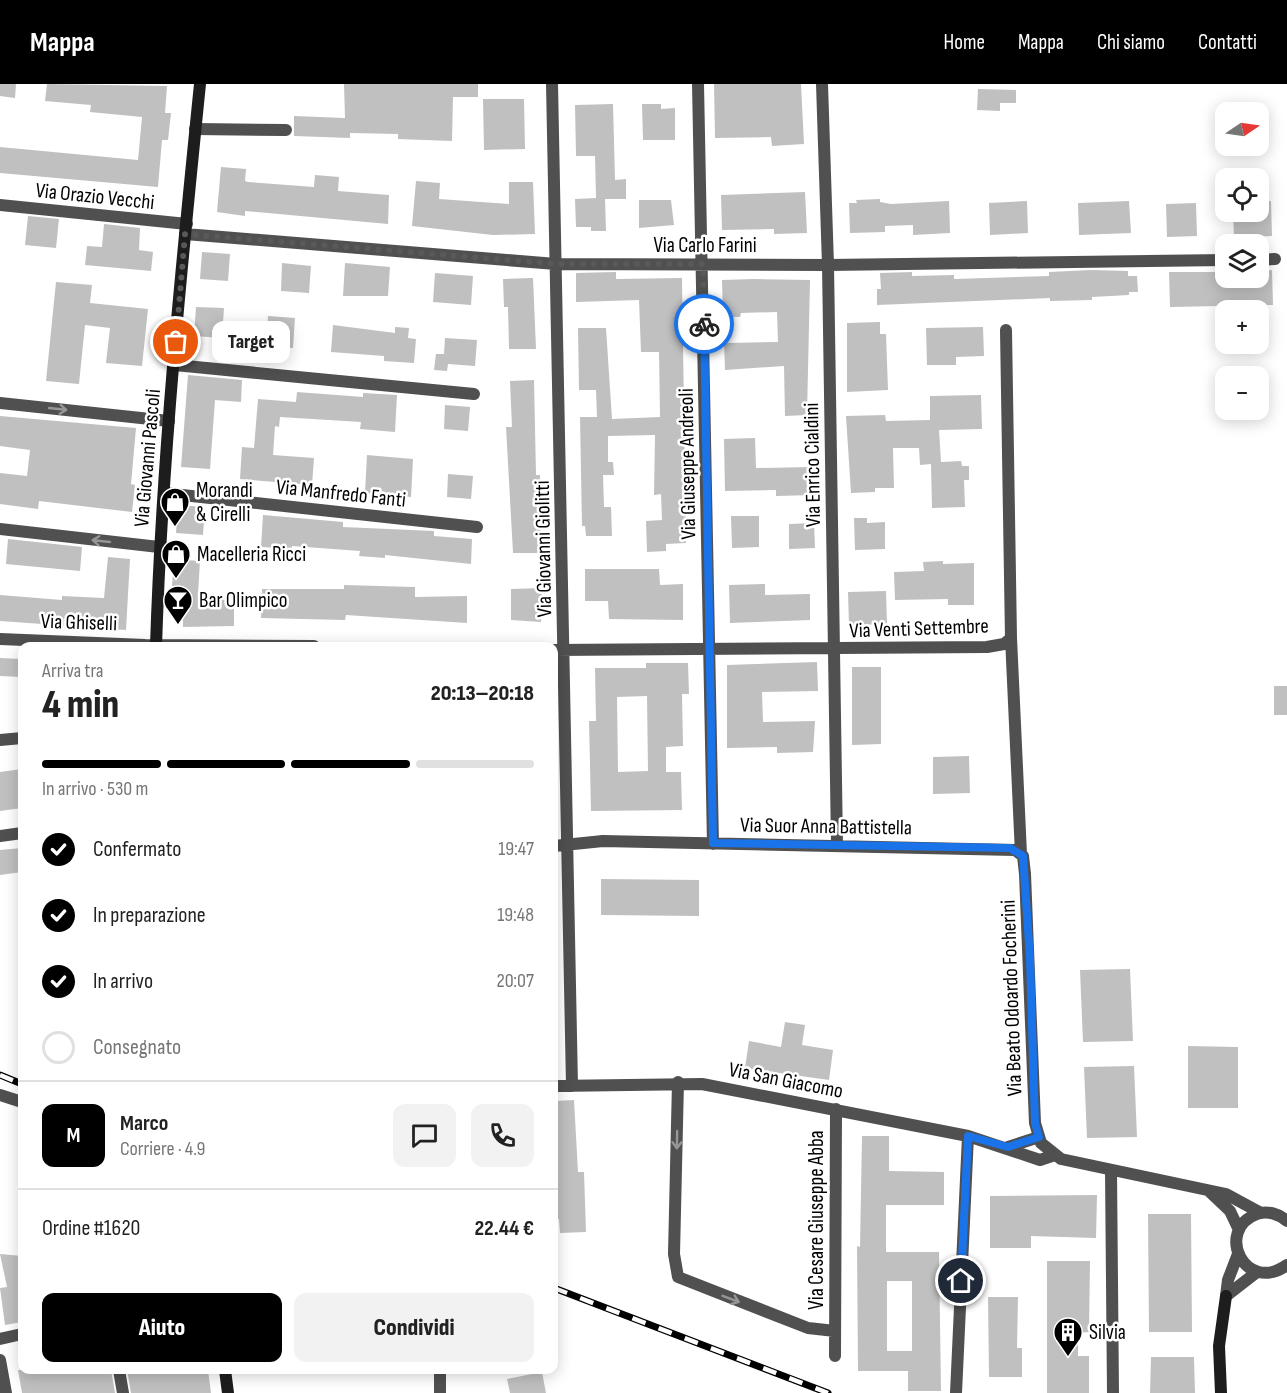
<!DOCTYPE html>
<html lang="it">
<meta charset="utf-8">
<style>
:root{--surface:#fff;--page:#f2f2f2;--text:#222;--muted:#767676;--line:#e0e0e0;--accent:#000}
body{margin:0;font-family:"Sofia Sans Condensed",sans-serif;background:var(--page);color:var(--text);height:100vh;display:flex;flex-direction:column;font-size:22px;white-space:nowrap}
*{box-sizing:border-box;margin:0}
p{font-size:20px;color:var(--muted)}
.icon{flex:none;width:33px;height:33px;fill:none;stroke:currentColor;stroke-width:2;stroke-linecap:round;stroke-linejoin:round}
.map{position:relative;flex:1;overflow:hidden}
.drawer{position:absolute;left:18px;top:558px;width:540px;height:732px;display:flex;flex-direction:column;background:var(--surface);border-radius:12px;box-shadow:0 3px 15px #0003}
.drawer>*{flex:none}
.needle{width:39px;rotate:77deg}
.fabs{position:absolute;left:1215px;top:18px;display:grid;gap:12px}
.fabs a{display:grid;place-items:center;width:54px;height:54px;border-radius:12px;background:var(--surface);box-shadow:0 3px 15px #0003;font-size:30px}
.pin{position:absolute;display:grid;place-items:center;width:51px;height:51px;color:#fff;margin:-26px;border:3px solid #fff;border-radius:50%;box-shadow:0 2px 6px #0007}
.courier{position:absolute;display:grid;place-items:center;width:60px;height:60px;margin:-30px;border:4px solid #1a73e8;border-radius:50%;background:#fff;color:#222;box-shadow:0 2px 8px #0007}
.bubble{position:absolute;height:42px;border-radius:12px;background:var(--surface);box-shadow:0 3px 15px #0003;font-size:20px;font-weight:800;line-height:42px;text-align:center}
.summary em{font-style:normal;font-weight:800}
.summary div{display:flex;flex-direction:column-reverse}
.summary{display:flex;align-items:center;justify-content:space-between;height:102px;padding:0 24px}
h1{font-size:39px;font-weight:800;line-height:45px}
.bar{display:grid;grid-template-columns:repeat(4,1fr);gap:9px 6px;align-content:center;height:72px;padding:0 24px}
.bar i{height:8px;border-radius:4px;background:var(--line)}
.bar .selected{background:var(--accent)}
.bar p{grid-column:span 4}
.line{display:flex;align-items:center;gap:15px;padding:0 24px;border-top:2px solid var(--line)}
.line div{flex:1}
.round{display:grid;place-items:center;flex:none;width:63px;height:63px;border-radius:12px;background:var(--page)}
ol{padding:0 24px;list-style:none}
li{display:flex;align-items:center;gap:18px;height:66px}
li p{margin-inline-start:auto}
li .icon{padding:6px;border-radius:50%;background:var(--accent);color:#fff;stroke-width:4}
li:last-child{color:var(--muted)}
li i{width:33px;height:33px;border:3px solid var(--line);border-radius:50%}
.primary-button{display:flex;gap:12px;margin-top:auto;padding:12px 24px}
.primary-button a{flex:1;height:69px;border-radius:12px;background:var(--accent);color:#fff;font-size:24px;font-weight:800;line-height:69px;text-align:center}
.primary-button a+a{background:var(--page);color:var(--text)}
header{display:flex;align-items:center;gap:36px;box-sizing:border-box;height:84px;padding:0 30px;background:var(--accent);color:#fff}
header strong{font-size:28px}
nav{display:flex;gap:33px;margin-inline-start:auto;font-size:21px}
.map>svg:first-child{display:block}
.building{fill:#c0c0c0;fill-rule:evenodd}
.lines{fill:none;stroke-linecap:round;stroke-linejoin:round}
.street{stroke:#505050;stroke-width:12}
.secondary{stroke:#1d1d1d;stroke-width:12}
.rail-casing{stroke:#000;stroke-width:7}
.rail{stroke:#fff;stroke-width:4.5;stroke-dasharray:14;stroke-linecap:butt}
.oneway{stroke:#969696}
.done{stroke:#595959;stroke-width:6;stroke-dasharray:0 10.8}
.route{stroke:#1a73e8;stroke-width:8}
.labels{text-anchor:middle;stroke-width:5;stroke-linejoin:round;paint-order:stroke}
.street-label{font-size:21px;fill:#000;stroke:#fff}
.poi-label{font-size:21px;fill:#000;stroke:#fff;text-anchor:start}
</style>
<header>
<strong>Mappa</strong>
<nav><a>Home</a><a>Mappa</a><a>Chi siamo</a><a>Contatti</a></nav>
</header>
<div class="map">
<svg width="1287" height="1309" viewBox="0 0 1287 1309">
<rect width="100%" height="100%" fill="#fff"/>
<path class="building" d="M0,0H16L15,14L0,12Z
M47,0L167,2L165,29H171L168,56H162L158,103L0,89V63L138,76L142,33L90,28L91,21L45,17Z
M344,0H478V13H453L452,57L398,55V50L350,49V54L294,52V32L345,34Z
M714,0H801L804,60L772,62L771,53L715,54Z
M978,5L1016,6V19H1000V27L977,26Z
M483,15H524L525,65L484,66Z
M613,20L615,96L626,95V115H605L606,147H591V143H576L575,115L596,114L595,72H576L575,21Z
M642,20H661V25L675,24V56H643Z
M221,83L246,85L245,97L248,98L314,103L315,91L339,93L338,107L389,111L388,140L245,127V132L217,128Z
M416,97L440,99L439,115L509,120V98H533L535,150L493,151L412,142Z
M805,108L807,149L774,150V145L722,146L721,111Z
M880,115V118L891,120L949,117L950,149L913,151V141L885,142V148L850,149L849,119H857L856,116Z
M639,116H671L674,141L639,144Z
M1027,117L1028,149L990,151L989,119Z
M1129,117L1131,149L1079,151L1078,119Z
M1271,117L1272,152L1234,154L1233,128H1258V118Z
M1196,119L1197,152L1167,153L1166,120Z
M28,132L59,135L56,164L25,161Z
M104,140L140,144L139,166L153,168L151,187L85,181L87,162L102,163Z
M202,168L230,170L228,197L200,195Z
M282,179L311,182L309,209L281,207Z
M345,179L390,183L388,212H343Z
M1091,186L1128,187V192H1137L1138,208H1129V211L1092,213V216L1050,217V214L877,221V205H881L880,189L912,188V192L954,191V195L1049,192V188Z
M1272,186L1273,221L1170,223L1169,188H1226V194H1258V187Z
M616,188V195L682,194L686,459L666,460V467L647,468L646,437L662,436L661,410L654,411L655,351L608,352V378H613L614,391H603L604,423H611L612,452H586L585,442H582L580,333H597L596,306H579L578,244H606L612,335L660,333L659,268H641L639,216L576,218V189Z
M435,189L473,192L471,221L433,218Z
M533,194L536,265H509L508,223H504L503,195Z
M754,195L810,196L807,331L785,332L784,282L725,286L724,259L778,258L777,228L741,229L740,233H723L722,196Z
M56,198L92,201L90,219L148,225L142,282L106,279L110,244L85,241L79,300L46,297Z
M196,223L224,224L222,254L194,252Z
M268,232L295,234L293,264L266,262Z
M880,238V250H886L888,306L847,308V239Z
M333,241L395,249V243L409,244L408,254L416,255L414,279L384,277V272L331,268Z
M983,243L984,272L956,273V281H927L926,244Z
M445,254L477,256L475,282L448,280L447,287L434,286L436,270H444Z
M188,291L242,296L241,318L215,316L210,385L181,383Z
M534,296L536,391H540L541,469H513L506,343H512L510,297Z
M297,308L363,313V309L397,311L395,348L360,345L361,338L280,333L279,343L275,342L273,371L314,374L312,401L240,395L242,363L254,364L258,315L296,318Z
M981,311L982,345L939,346L941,378L961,377L962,382H969V396H964L965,423L932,424L931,380L920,381L919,364H893L894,404H875V408L851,409L846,332L885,331L886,337L930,336V312Z
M445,321L470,323L468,347L444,345Z
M0,332L136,344L131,400L135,401L132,428L39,417L38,425L0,420V389L27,392L30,366L0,362Z
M755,354L756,384L813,383L814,411L776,412V406L725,407L724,355Z
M367,371L413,375L411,413L365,409Z
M448,390L473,392L471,415L447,413Z
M178,421L205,423L203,451L176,449Z
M263,431L343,438V443L434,447V452L472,455L471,480L385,471V474L359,472L360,467L292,462V465L261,463Z
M731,432H759V463L732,464Z
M854,434H867V439L885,438V465L855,466Z
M814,439L815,464L789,465V440Z
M8,455L82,463L80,487L6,480Z
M108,473L130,475L126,546L0,537V511L62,516V512L104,514Z
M174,475L200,477L198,510H212V515H234V542L183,543V502H172Z
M943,477V480L974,479V521H948V515L895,516L894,488L924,487L923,478Z
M585,485H659L660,501L683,500V536L609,535L608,517H585Z
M765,500V511L810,510V536L730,539L729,501Z
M344,501L415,503V513L467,512V539L346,531L345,536L261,534L262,505H344Z
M542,504L541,538L511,536V505Z
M886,507L887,540L849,541L848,508Z
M0,574L22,575V593L0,592Z
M817,578L818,607L762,608L763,638L815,637L813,668L777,669V663L727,664V581Z
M646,579H688L689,610H682L683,662L666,663V688H681L682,726L591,727L589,637H596L595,584H646ZM647,612L648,687L618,688L617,613Z
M852,583H881V660L852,661Z
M1274,602H1287V631H1274Z
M969,672L970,709L933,710V673Z
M22,685V724L0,727V688Z
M22,764V788L0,791V766Z
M601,795L699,796V832L601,831Z
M1130,885L1133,957L1083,958L1080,886Z
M785,938L805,941L802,961L833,966L829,996L745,984L749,957L781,963Z
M1188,962L1238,963V1024H1188Z
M1134,982L1137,1053L1087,1054L1084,983Z
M574,1016L578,1088H584L586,1148L560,1149L559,1135H554V1017Z
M862,1052H889V1087L944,1088V1121H886V1168H939L941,1307H908V1287H858L857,1162L860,1163ZM887,1197H912V1267H887Z
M1097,1111L1096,1154L1031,1152V1164H990V1112Z
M1148,1130H1191L1192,1248H1149Z
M0,1170L22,1172V1238L5,1241L0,1204L7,1203Z
M1047,1177H1090L1089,1248L1078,1249V1272H1089V1309H1047Z
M988,1213H1018L1017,1264H1022V1293H989Z
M1151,1273H1194L1195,1309H1150Z
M18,1286H111L115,1309H22Z
M127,1286H208L211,1309H131Z
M542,1288L546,1309H510L507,1295Z"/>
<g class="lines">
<path class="street" d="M552,0L572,1002
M698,0L713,760
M822,0L828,181L837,761
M195,45L286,46
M0,121L187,140
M185,150L556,180L828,181L1226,176
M1258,176L1275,175
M1006,246L1011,554L1021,770
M175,281L474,310
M0,319L169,337
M164,409L477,443
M0,445L159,463
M0,555L145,561L314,562
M554,566L987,563L1004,560L1011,554
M0,656L22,654
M0,752L22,749
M554,762L603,757L1015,766L1023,772L1025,790L1035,1039L1041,1059L1061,1075L1226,1110L1261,1129
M678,998L674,1170L678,1193L808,1244L835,1247
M554,1002L702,1000L968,1052L1040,1076L1055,1071
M0,1011L22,1018
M1008,1063L1039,1053
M1111,1086L1113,1309
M1211,1109L1230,1127L1239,1146
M1287,1137C1279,1130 1267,1126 1257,1130C1214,1146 1245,1211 1287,1181
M1226,1212L1228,1196L1238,1170
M1226,1212L1257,1188
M0,1255L22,1250
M835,1272L836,1025
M0,1276L6,1309
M119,1286L123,1309
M440,1286V1309
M956,1309L968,1052"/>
<path class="secondary" d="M156,562C162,375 181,187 200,0
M225,1286L228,1309
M1221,1309L1219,1262L1226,1212"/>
<g class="rail-casing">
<path id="rail" d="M0,991L22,1000
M554,1204L828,1309"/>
</g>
<use href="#rail" class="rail"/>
</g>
<defs><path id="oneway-shaft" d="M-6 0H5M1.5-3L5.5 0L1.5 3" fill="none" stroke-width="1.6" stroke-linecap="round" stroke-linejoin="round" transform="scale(1.5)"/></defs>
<g class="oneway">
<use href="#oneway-shaft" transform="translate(58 325) rotate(6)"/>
<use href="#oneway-shaft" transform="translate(101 457) rotate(-174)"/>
<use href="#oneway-shaft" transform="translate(677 1056) rotate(91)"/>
<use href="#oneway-shaft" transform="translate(731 1215) rotate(21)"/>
</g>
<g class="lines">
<path class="done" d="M176,258L185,150L556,180H703L704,240"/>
<path class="route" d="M704,240L713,759L1010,764L1023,772L1030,875L1035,1039L1039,1053L1008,1063L968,1052L961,1197"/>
</g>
<defs>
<g id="shop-pin" transform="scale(1.5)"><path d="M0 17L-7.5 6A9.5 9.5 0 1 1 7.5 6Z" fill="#000" stroke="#fff"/><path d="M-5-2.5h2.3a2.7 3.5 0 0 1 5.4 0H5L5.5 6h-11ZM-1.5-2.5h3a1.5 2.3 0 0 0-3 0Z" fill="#fff"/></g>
<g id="bar-pin" transform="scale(1.5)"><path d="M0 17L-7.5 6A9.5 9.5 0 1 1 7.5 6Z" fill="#000" stroke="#fff"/><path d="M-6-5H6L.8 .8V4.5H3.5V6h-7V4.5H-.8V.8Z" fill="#fff"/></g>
<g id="building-pin" transform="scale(1.5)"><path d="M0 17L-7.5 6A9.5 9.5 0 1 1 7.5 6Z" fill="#000" stroke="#fff"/><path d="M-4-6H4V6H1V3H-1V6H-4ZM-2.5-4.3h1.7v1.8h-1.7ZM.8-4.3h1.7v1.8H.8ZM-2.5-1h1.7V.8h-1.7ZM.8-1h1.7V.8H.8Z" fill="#fff"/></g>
</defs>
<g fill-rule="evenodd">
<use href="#shop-pin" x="175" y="418"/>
<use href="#shop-pin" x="176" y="470"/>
<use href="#bar-pin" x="178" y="516"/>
<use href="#building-pin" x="1068" y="1248"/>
</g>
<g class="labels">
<g class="street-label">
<text transform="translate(95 112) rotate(6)" y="7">Via Orazio Vecchi</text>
<text x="705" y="168">Via Carlo Farini</text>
<text transform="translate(147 374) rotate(-85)" y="7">Via Giovanni Pascoli</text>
<text transform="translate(687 380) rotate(-91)" y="7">Via Giuseppe Andreoli</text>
<text transform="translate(812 381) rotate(-91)" y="7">Via Enrico Cialdini</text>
<text transform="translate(341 409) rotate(6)" y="7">Via Manfredo Fanti</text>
<text transform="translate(543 465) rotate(-91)" y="7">Via Giovanni Giolitti</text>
<text transform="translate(79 538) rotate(2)" y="7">Via Ghiselli</text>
<text transform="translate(919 544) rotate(-2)" y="7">Via Venti Settembre</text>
<text transform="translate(826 742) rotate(1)" y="7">Via Suor Anna Battistella</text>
<text transform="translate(1011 914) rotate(-92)" y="7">Via Beato Odoardo Focherini</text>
<text transform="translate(786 996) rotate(11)" y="7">Via San Giacomo</text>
<text transform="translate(816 1136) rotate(-90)" y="7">Via Cesare Giuseppe Abba</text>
</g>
<g class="poi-label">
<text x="196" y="413">Morandi<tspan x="196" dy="24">&amp; Cirelli</tspan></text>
<text x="197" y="477">Macelleria Ricci</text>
<text x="199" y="523">Bar Olimpico</text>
<text x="1089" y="1255">Silvia</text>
</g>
</g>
</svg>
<div class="fabs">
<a><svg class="needle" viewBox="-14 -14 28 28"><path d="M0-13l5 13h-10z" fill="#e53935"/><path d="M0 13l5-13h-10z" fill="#767676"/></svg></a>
<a><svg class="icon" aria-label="locate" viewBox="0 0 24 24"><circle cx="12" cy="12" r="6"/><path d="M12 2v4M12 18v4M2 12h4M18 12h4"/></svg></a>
<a><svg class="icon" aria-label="layers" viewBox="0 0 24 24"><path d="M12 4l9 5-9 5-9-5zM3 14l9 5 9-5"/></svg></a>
<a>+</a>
<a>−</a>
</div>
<div class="pin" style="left:176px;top:258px;background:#ea580c"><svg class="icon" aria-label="bag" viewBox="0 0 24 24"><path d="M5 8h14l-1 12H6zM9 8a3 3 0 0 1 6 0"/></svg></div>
<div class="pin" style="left:961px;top:1197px;background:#1f2937"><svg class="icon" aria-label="home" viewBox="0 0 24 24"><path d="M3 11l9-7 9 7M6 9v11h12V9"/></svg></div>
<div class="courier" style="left:704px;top:240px"><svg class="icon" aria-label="bike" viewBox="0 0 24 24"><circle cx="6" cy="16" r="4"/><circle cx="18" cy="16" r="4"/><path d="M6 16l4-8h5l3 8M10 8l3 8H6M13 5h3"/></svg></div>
<div class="bubble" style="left:212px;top:237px;width:78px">Target</div>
<section class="drawer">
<div class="summary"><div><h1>4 min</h1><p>Arriva tra</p></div><em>20:13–20:18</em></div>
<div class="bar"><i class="selected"></i><i class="selected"></i><i class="selected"></i><i></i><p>In arrivo · 530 m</p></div>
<ol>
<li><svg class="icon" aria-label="check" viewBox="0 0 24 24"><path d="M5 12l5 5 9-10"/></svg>Confermato<p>19:47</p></li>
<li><svg class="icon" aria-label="check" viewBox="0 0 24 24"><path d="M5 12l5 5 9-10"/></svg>In preparazione<p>19:48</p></li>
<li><svg class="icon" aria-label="check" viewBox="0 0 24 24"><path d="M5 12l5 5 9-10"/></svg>In arrivo<p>20:07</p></li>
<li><i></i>Consegnato</li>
</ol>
<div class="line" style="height:108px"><b class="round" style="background:var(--accent);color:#fff">M</b><div><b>Marco</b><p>Corriere · 4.9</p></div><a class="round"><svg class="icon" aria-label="chat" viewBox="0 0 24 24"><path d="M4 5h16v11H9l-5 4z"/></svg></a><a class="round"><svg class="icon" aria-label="phone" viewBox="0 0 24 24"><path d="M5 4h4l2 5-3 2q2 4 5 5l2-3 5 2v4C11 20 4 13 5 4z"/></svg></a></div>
<div class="line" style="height:78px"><div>Ordine #1620</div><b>22.44 €</b></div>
<div class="primary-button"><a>Aiuto</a><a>Condividi</a></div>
</section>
</div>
